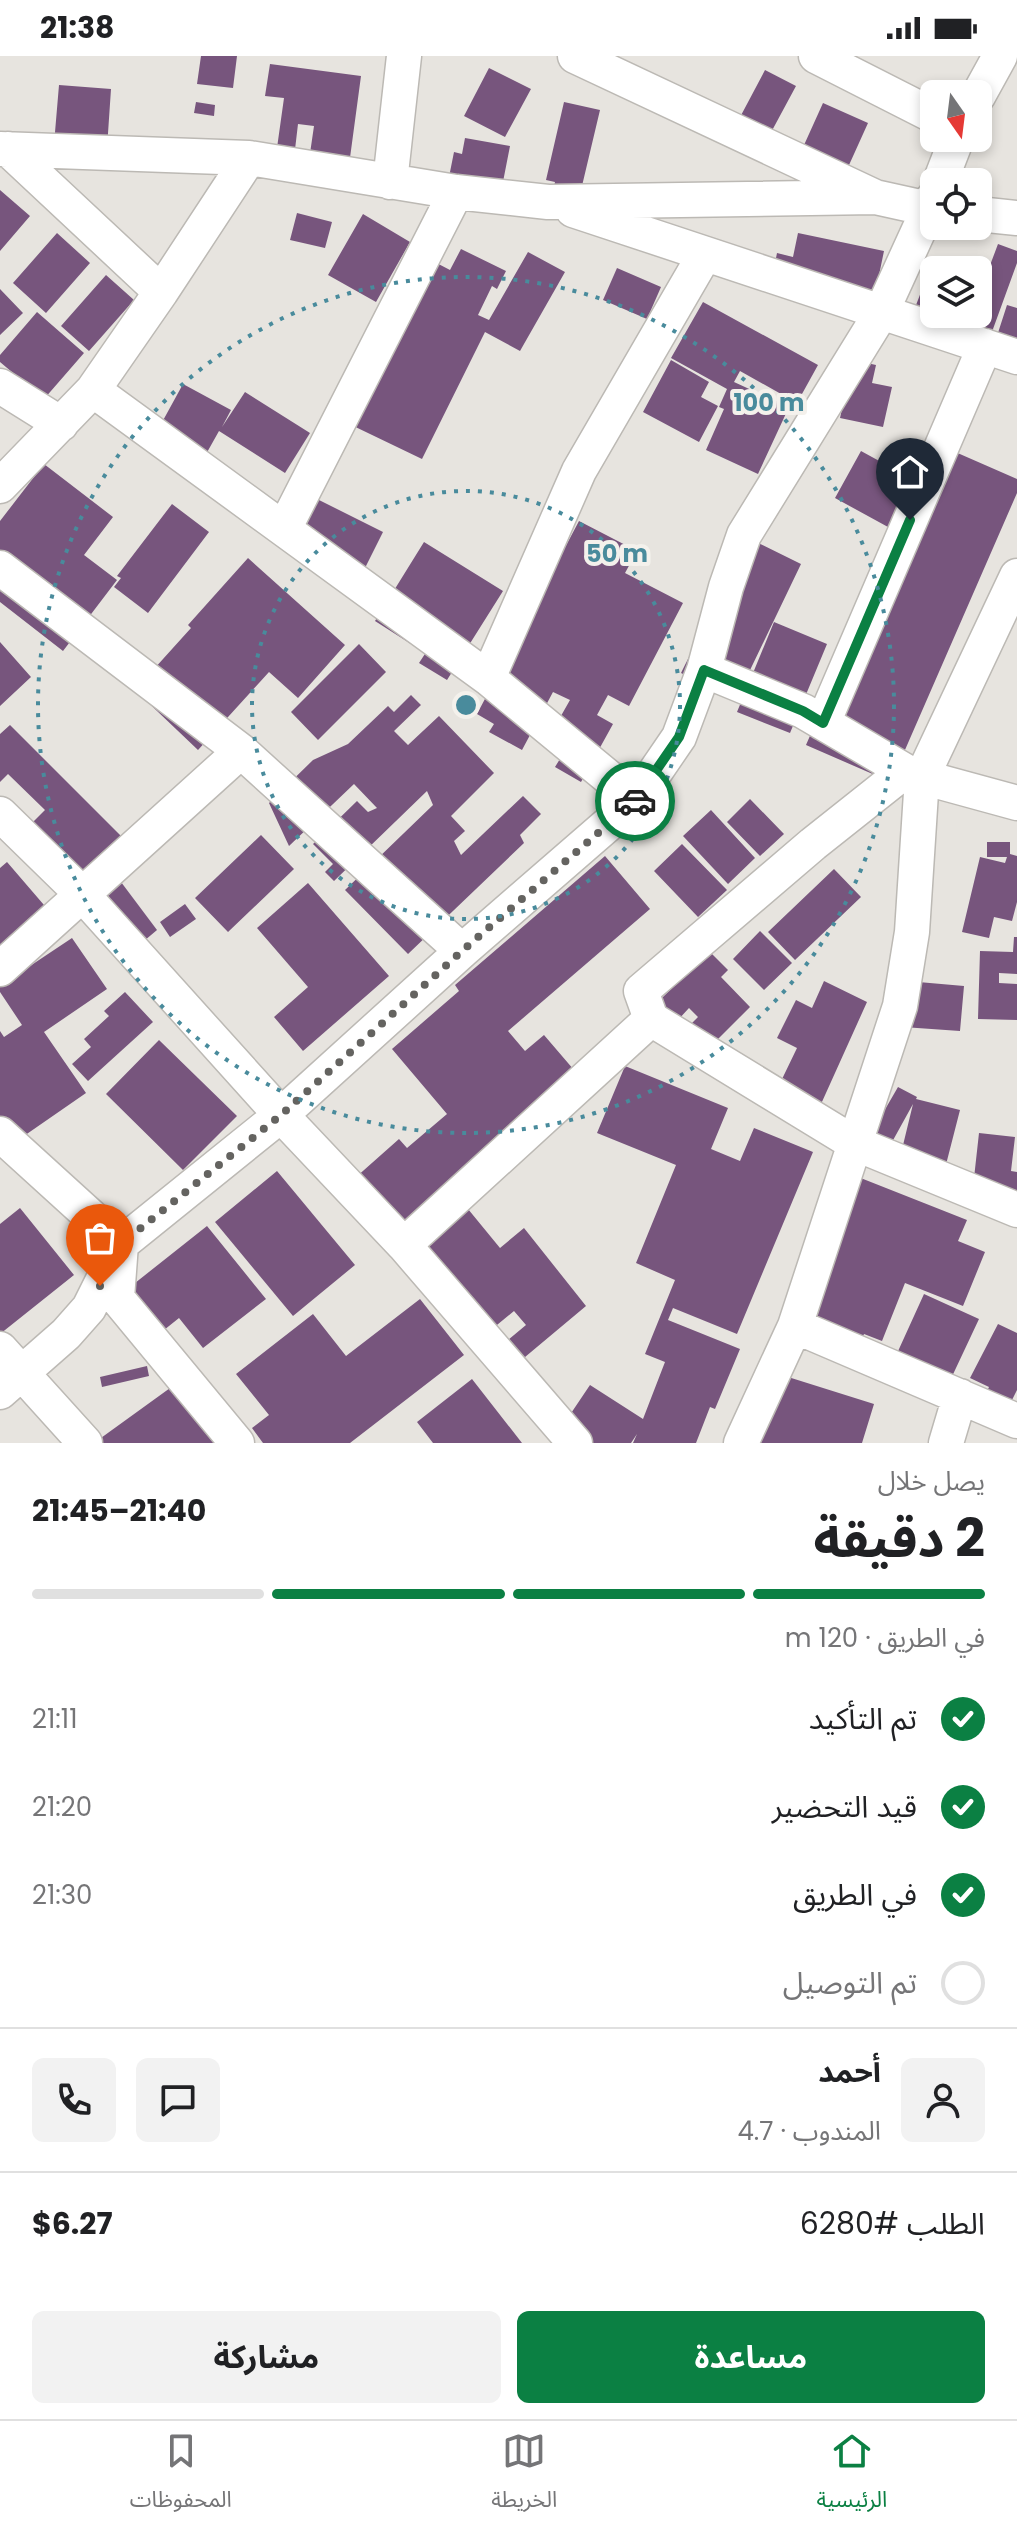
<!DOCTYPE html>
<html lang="ar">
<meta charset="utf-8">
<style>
:root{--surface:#fff;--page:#f2f2f2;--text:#202124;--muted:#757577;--line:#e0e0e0;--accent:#0b8043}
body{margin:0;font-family:Poppins,"Noto Sans Arabic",sans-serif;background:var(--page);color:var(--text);direction:rtl;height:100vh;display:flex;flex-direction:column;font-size:30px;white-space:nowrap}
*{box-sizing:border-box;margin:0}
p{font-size:26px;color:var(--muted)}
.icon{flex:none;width:44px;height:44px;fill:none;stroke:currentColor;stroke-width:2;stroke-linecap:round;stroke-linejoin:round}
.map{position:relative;height:1387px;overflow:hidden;direction:ltr}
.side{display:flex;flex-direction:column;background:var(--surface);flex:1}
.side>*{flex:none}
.needle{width:52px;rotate:166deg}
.buttons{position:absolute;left:920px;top:24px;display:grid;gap:16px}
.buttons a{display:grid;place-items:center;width:72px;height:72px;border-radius:12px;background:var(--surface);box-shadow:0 4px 12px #0003;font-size:40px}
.pin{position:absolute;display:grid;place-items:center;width:68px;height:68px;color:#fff;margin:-82px -34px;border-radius:50% 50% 50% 0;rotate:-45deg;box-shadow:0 0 8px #0007}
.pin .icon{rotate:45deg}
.courier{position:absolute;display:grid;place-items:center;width:80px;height:80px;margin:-40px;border:6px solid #0b8043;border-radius:50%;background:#fff;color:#222;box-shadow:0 2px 10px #0007}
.overview em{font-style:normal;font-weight:700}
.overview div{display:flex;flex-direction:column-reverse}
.overview{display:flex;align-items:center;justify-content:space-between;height:136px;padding:0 32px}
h1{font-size:52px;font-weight:700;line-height:60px}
.bar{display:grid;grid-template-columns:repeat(4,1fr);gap:12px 8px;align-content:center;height:96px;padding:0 32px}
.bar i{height:10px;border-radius:6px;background:var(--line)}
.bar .active{background:var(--accent)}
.bar p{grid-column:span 4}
.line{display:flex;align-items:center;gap:20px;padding:0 32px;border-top:2px solid var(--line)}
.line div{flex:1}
.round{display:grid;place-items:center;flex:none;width:84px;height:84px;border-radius:12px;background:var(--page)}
ol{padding:0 32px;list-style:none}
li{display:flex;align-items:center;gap:24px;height:88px}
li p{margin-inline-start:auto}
li .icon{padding:8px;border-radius:50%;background:var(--accent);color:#fff;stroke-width:4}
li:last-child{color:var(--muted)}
li i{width:44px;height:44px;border:4px solid var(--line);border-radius:50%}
.action{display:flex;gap:16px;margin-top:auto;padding:16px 32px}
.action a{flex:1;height:92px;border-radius:12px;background:var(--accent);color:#fff;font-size:32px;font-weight:700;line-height:92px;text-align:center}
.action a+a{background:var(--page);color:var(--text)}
.status{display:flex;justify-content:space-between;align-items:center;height:56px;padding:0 40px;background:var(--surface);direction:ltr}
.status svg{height:22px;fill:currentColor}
.tabs{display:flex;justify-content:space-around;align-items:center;height:112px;border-top:2px solid var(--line);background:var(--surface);font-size:22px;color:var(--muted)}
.tabs a{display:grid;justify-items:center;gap:4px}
.tabs .active{color:var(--accent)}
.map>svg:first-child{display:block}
.building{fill:#77557d}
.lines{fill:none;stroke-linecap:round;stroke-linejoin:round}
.street-casing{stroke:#bcb9b4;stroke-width:37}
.street{stroke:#fff;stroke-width:34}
.done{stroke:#646360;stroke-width:8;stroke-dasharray:0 14.4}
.route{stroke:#0b8043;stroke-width:10}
.ring{fill:none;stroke:#498b9c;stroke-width:4;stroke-dasharray:4 8}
.centre{fill:#498b9c;stroke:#f4f1ec;stroke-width:4}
.ring-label{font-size:24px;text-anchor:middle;font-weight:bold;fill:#498b9c;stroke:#f4f1ec;stroke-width:8;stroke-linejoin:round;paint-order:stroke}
</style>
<div class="status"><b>21:38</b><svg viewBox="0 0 49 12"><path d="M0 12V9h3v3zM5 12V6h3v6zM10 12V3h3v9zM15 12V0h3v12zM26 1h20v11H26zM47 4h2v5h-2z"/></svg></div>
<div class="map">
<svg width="1017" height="1387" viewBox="0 0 1017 1387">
<rect width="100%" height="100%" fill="#e7e4df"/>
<path class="building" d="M201,0H237L233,32L197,28Z
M270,8L361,20L347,124L307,118L314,70L298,68L294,102L276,99L284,42L265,40Z
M489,12L531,33L505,81L464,60Z
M765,14L796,30L768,82L738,65Z
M59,29L111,33L107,92L54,88Z
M196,46L215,49L214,60L194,57Z
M564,46L600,54L577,151L550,146L555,126L546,124Z
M823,47L868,67L840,129L795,109Z
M465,82L510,90L501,136L448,126L454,96L462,98Z
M0,134L30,160L0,195Z
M297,157L332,166L325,192L290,184Z
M363,158L410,186L376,246L328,219Z
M57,177L90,207L46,257L13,227Z
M798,177L884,195L872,253L770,232L777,197L793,201Z
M998,188L1017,195V207L989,284L913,257L934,202L967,214H934V258H978V217L986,220Z
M461,193L506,215L497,233L492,230L478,259L489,264L528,196L565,216L520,295L485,276L422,403L343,365L425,201L450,214Z
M617,212L661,231L647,263L603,244Z
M106,219L134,244L89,295L61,270Z
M0,233L23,257L0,279Z
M703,246L818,309L797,347L740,315L734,326L789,351L758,418L706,394L724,353L719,351L727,333L671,302Z
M1007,249L1017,252V289L996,283Z
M37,256L84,297L44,343L0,306V299Z
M671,304L709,326L701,341L718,350L699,386L643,356Z
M853,304L876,309L872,327L892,331L883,371L840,362Z
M183,328L231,354L222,371L245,336L310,377L285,417L219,375L196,416L149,390Z
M937,388L1017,423V437L891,726L806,689Z
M861,395L914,424L888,471L835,442Z
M44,408L113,461L84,499L117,524L63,595L0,546V465Z
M305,437L383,476L364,514L279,488Z
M172,448L209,476L148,557L114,531L121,522L117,520Z
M579,465L637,495L625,517L683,547L629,650L608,639L597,659L613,668L581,726L555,711L563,698L545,688L570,644L553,636L522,694L489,676L494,668L477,658Z
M748,482L801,508L739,637L716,634L681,617Z
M424,486L503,535L447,624L419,607L444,569L429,560L411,588L375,565Z
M248,502L345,589L298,642L269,616L198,694L135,634L191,572L188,569Z
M774,566L827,588L790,677L737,656Z
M0,586L31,621L0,650Z
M359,588L386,616L318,684L291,656Z
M411,639L421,649L394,675L408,689L439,660L494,717L451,760L465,775L454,785L461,799L523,740L541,758L520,779L524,787L408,898L345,834L433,749L427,735L334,825L325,816L333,808L313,788L357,745L368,756L377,752L354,728L289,790L269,747L313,704L348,688L388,650L394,656Z
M10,669L122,781L67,836L15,784L45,754L8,718L0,726V678Z
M750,743L784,778L760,800L727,766Z
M711,754L755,802L728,828L683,780Z
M261,779L294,813L228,876L195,842Z
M987,786H1010V798L1017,800V846L1012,865L994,861L989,882L962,876L980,801L1005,807L1007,801H987Z
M682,788L727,834L698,861L654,815Z
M605,800L650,853L508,975L525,995L544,979L574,1014L390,1182L346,1130L399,1083L407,1092L447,1058L392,993L459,935L455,929Z
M7,806L50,856L0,898V812Z
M834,813L861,841L795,904L768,876Z
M118,822L157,874L125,901L83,851Z
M308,827L389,920L303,995L274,961L308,931L257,872Z
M185,848L196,863L170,881L160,866Z
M760,875L792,907L764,934L733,903Z
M1014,881H1017V918L999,917V927L1017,928V964L978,963L980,895L1013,896Z
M72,882L107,933L44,976L86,1037L21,1082L0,1061V975L4,981L22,969L0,936V930Z
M709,895L728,914L721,921L750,951L708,993L687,972L698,961L689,952L677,965L658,946Z
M824,925L867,946L812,1068L770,1048L797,992L777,982L796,944L812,952Z
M907,925L964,930L960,975L903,971Z
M125,936L153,966L88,1025L72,1008L91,991L84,983L109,960L104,955Z
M159,984L237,1060L183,1114L106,1038Z
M625,1010L728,1052L711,1093L740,1105L754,1072L813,1096L737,1278L673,1252L668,1264L740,1293L715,1353L710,1351L696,1387H633L637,1378L631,1387H558L553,1384L590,1329L643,1363L665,1306L645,1298L675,1224L636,1207L676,1109L597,1077Z
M898,1031L917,1041L916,1043L960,1054L941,1128L896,1118L913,1048L881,1106L861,1095Z
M979,1077L1015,1081L1011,1115L1017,1116V1152L972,1140Z
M277,1115L355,1209L293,1260L215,1166Z
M848,1117L967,1164L958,1185L985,1196L963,1250L905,1227L882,1285L864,1278L852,1306L785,1272Z
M20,1152L74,1219L0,1278V1168Z
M468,1153L500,1192L524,1172L586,1250L506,1317L491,1298L526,1269L514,1255L475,1287L406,1205Z
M207,1170L266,1243L203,1292L179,1262L164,1274L130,1231Z
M924,1238L979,1263L948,1329L894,1304Z
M420,1243L464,1299L350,1387H263L252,1372L269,1359L236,1318L313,1258L346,1300Z
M998,1268L1017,1277V1334L1004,1360L981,1348L989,1331L970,1322Z
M147,1310L149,1320L102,1331L100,1321Z
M769,1315L874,1348L862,1387H746Z
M472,1323L522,1387H433L417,1366Z
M177,1327L220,1387H94Z"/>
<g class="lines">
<g class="street-casing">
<path id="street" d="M575,0L875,141L934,154
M816,0L934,60
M978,40L1000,0
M0,93L249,102L456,136L548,146L875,141
M8,93L161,236
M390,126L404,0
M940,126L957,82
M573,154L1017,301
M978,158L1017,162
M0,330L61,368
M93,334L488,622L636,744
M0,430L93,334L161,236L249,102
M284,473L456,136
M0,512L241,695L462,895
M1017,520L922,721L1017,747
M704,614L803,655L905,715L922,721L912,876L900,950L795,1270L741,1387
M488,622L579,415L705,198
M823,667L985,290
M0,758L81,837L281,1059L404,1189L575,1387
M0,913L241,695
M651,963L854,1087L1017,1154
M0,1078L121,1188L117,1242L237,1387
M404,1189L651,963L641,935L813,788L905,715
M795,1270L1017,1365
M0,1293L85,1387
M0,1336L66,1278L89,1252L121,1188L281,1059L462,895L636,744L679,681L704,614L726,531L744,479L881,257L934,141
M946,1387L960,1340"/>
</g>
<use href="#street" class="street"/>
</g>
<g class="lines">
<path class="done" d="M100,1230L121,1188L281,1059L462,895L635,745"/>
<path class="route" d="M635,745L679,681L704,614L803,655L823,667L910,464"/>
</g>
<g class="ring">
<circle cx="466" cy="649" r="214"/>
<circle cx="466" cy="649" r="428"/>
</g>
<circle cx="466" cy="649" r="12" class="centre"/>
<g class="ring-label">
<text x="769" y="355">100 m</text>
<text x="617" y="506">50 m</text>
</g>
</svg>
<div class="buttons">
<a><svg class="needle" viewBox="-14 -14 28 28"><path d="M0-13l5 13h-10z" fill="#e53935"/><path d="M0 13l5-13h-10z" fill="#757577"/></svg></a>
<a><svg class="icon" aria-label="locate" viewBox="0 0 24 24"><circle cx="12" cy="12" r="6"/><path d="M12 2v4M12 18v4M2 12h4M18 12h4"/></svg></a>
<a><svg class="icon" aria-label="layers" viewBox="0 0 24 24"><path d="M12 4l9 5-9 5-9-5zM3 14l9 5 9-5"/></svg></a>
</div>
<div class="pin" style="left:100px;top:1230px;background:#ea580c"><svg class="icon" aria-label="bag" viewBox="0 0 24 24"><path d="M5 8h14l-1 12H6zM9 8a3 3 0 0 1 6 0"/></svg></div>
<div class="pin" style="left:910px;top:464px;background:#1f2937"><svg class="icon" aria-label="home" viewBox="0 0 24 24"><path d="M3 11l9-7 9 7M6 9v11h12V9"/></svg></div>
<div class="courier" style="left:635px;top:745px"><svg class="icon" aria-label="car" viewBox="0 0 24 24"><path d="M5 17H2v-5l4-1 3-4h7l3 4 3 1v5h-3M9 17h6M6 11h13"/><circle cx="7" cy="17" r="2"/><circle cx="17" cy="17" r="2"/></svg></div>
</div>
<section class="side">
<div class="overview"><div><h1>2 دقيقة</h1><p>يصل خلال</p></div><em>21:40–21:45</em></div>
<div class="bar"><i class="active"></i><i class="active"></i><i class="active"></i><i></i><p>في الطريق · 120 m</p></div>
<ol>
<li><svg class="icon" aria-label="check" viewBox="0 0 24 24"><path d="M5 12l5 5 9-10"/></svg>تم التأكيد<p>21:11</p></li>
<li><svg class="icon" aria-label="check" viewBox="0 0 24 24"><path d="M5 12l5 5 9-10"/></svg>قيد التحضير<p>21:20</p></li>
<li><svg class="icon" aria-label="check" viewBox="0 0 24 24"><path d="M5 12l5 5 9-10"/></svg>في الطريق<p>21:30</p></li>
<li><i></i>تم التوصيل</li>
</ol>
<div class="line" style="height:144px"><a class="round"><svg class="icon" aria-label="person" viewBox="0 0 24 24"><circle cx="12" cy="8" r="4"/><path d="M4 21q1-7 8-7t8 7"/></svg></a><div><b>أحمد</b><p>المندوب · 4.7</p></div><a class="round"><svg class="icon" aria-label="chat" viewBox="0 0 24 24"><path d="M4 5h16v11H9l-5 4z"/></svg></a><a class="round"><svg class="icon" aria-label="phone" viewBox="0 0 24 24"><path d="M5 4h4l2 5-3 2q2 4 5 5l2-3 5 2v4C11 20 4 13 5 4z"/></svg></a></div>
<div class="line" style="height:104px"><div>الطلب #6280</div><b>$6.27</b></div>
<div class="action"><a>مساعدة</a><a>مشاركة</a></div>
</section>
<nav class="tabs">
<a class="active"><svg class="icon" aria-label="home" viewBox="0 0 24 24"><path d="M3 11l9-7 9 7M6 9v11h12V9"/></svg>الرئيسية</a>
<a><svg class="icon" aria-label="map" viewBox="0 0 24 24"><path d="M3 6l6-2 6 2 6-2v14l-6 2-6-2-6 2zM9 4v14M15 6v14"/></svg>الخريطة</a>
<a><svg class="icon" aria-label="saved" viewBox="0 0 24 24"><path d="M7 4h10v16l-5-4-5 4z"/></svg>المحفوظات</a>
</nav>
